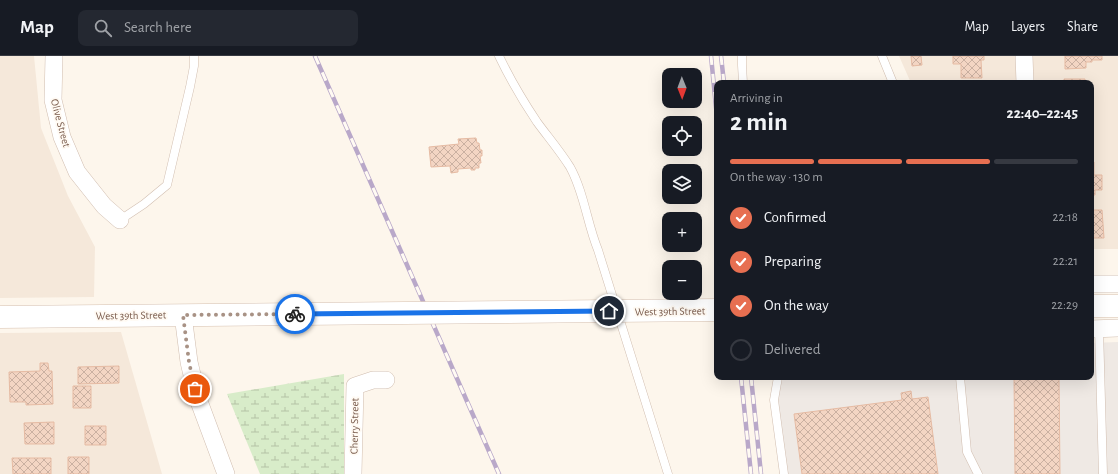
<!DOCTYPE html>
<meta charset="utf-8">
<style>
:root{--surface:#171b24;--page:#242831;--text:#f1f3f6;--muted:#9ea1a6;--line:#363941;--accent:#e76f51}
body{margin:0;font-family:"Alegreya Sans",sans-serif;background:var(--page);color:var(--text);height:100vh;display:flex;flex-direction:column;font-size:15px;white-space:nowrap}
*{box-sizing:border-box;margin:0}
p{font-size:13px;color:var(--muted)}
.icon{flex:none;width:22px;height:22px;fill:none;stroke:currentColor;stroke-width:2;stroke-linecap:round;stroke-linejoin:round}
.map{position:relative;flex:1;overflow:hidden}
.details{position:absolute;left:714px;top:24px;width:380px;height:300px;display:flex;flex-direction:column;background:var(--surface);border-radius:8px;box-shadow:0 4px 16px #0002}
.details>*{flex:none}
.needle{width:26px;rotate:179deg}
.buttons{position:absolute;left:662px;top:12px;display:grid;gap:8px}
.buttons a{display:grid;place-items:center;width:40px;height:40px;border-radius:8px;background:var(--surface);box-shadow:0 4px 16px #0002;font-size:20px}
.pin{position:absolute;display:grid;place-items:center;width:34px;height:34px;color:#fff;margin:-17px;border:2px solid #fff;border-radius:50%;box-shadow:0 1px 4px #0007}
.courier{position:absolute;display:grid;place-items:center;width:40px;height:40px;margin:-20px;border:3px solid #1a73e8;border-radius:50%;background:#fff;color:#222;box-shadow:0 1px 5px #0007}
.head em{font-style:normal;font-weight:700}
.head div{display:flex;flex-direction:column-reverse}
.head{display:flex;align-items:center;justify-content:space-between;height:68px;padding:0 16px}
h1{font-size:26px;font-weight:700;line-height:30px}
.bar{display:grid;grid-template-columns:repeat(4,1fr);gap:6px 4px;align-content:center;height:48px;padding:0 16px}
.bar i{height:5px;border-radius:3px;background:var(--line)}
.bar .active{background:var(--accent)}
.bar p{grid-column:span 4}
ol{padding:0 16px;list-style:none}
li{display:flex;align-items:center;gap:12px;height:44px}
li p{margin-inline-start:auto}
li .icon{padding:4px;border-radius:50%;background:var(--accent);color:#fff;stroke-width:4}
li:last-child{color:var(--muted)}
li i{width:22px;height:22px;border:2px solid var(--line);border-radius:50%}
header{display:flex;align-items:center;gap:24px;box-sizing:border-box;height:56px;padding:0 20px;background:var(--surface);border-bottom:1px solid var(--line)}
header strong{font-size:19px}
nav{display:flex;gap:22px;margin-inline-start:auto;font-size:14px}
.search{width:280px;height:36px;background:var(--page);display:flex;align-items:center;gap:10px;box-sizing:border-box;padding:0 14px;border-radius:8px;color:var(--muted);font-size:15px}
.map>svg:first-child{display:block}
.residential{fill:#f5e8da}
.industrial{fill:#efe9e4}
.wetland{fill:url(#wetland-marsh)}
.building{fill:url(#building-cross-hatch);stroke:#e6bba3}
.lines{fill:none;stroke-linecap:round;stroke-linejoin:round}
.lane-casing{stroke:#d1beb0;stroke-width:9}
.street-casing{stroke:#d1beb0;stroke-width:18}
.secondary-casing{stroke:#d6c0b0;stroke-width:23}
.lane{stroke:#fff;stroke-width:8}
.street{stroke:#fff;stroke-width:17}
.secondary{stroke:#fff;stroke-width:22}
.rail-casing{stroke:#b9a8c9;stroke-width:4.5}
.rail{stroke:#fffaf3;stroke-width:3;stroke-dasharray:9;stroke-linecap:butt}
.secondary-bridge-casing{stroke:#d6c0b0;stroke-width:23;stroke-linecap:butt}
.secondary-bridge{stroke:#fff;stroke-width:22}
.done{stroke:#a89285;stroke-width:4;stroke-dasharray:0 7.2}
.route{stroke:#1a73e8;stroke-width:5}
.labels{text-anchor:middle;stroke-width:3.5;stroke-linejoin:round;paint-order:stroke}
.street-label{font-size:11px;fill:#7a5c4d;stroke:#fffaf3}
</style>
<header>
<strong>Map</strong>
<div class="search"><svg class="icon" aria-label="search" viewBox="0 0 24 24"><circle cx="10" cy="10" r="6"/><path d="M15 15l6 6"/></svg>Search here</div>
<nav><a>Map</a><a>Layers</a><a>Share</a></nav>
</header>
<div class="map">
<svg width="1118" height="418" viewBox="0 0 1118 418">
<defs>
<pattern id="wetland-marsh" width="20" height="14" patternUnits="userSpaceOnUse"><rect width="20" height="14" fill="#d8ecc9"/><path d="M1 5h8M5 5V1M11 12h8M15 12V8" fill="none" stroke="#b4c2a5"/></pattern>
<pattern id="building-cross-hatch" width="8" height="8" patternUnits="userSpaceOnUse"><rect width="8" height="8" fill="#f3d5c3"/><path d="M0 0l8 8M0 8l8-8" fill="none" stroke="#cab0a1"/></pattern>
</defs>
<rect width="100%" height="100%" fill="#fdf6ec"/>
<path class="residential" d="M0,0H34L41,72L68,140L95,191L94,241L0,242Z
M899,0H1118V193H1091V27H911Z
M121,276L162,418H0V277Z"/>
<path class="industrial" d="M1118,286V418H786L774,321H1091V287Z"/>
<path class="wetland" d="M344,318V418H260L227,338Z"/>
<path class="building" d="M911,0H921L922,9L912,10Z
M953,0H984V4H981L982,22H961V8H953Z
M1065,0H1102V4H1092V6H1086V12L1065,13Z
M1064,23H1085V27H1064Z
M476,82L477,87H479L480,94H482V100H480L481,107H479V112H475V114H471V112L458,113V116L451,117L450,110L431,111L429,91L459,88L458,83Z
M1094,106V119H1102V134H1095V139H1091V107Z
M1091,154H1102L1104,182H1091Z
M40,307H48L49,315H52L53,348L26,349V346H10L9,316L40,315Z
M119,310V327L78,328V311Z
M1014,321H1059L1060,418H1015Z
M73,330H91V352H73Z
M911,335L912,343L928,341L938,418H802L794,358L902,344L901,337Z
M54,366V388H25L24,367Z
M85,370H106V389H85Z
M68,401H89V418H68Z
M12,402H51V418H13Z"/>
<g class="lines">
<g class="lane-casing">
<path id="lane" d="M499,0C510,23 523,45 537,66C548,81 560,95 570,111C584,136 587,167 598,194L668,418
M742,0V9L743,27
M882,0L893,27
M120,164L144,148L167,129L190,31L194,10V0
M1099,273L1103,418
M778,321L774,344L784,418
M960,321L967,396L978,418"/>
</g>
<g class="street-casing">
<path id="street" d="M54,0L53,44L62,81L77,116L104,150L120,164
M1024,0L1025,27
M1091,228H1118
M183,259L189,306L197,340L226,418
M1091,273L1118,272
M353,418L355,330L373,324H386"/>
</g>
<g class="secondary-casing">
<path id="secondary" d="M1091,250H1118
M0,261L300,258"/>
</g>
<use href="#lane" class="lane"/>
<use href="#street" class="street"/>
<use href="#secondary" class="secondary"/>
<g class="rail-casing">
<path id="rail" d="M315,0L499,418
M711,0L717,61
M721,0L724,27
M741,321L751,418
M751,321L761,418"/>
</g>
<use href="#rail" class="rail"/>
<g class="secondary-bridge-casing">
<path id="secondary-bridge" d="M300,258L717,254"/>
</g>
<use href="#secondary-bridge" class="secondary-bridge"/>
</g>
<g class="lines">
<path class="done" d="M195,333L189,306L183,259L295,258"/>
<path class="route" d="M295,258L609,255"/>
</g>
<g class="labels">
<g class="street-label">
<text transform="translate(61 67) rotate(75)" y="4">Olive Street</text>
<text transform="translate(670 255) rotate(-1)" y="4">West 39th Street</text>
<text transform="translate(131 259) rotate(-1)" y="4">West 39th Street</text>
<text transform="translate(354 370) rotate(-89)" y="4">Cherry Street</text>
</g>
</g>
</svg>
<div class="buttons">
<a><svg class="needle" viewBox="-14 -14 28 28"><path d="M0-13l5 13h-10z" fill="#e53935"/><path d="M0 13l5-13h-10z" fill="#9ea1a6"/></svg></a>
<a><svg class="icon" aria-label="locate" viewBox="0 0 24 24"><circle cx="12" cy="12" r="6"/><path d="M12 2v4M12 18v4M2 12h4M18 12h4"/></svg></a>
<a><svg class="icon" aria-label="layers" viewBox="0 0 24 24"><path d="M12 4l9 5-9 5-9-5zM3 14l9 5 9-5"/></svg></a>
<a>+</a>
<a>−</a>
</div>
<div class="pin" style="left:195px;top:333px;background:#ea580c"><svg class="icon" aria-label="bag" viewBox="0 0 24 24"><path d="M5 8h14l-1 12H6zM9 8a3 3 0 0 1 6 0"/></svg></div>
<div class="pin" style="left:609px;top:255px;background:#1f2937"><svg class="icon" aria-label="home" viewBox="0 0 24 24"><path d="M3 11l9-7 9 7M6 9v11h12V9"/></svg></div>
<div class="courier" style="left:295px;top:258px"><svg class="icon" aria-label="bike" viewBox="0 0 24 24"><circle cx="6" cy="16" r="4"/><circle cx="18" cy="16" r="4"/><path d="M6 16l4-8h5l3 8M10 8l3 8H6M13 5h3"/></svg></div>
<section class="details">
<div class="head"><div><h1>2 min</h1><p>Arriving in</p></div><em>22:40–22:45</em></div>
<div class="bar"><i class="active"></i><i class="active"></i><i class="active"></i><i></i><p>On the way · 130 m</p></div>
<ol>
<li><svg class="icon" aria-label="check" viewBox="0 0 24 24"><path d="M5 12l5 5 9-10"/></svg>Confirmed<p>22:18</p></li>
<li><svg class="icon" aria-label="check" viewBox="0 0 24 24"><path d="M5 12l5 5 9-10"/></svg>Preparing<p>22:21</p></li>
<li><svg class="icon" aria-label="check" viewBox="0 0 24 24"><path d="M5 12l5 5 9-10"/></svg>On the way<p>22:29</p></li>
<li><i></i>Delivered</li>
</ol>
</section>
</div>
